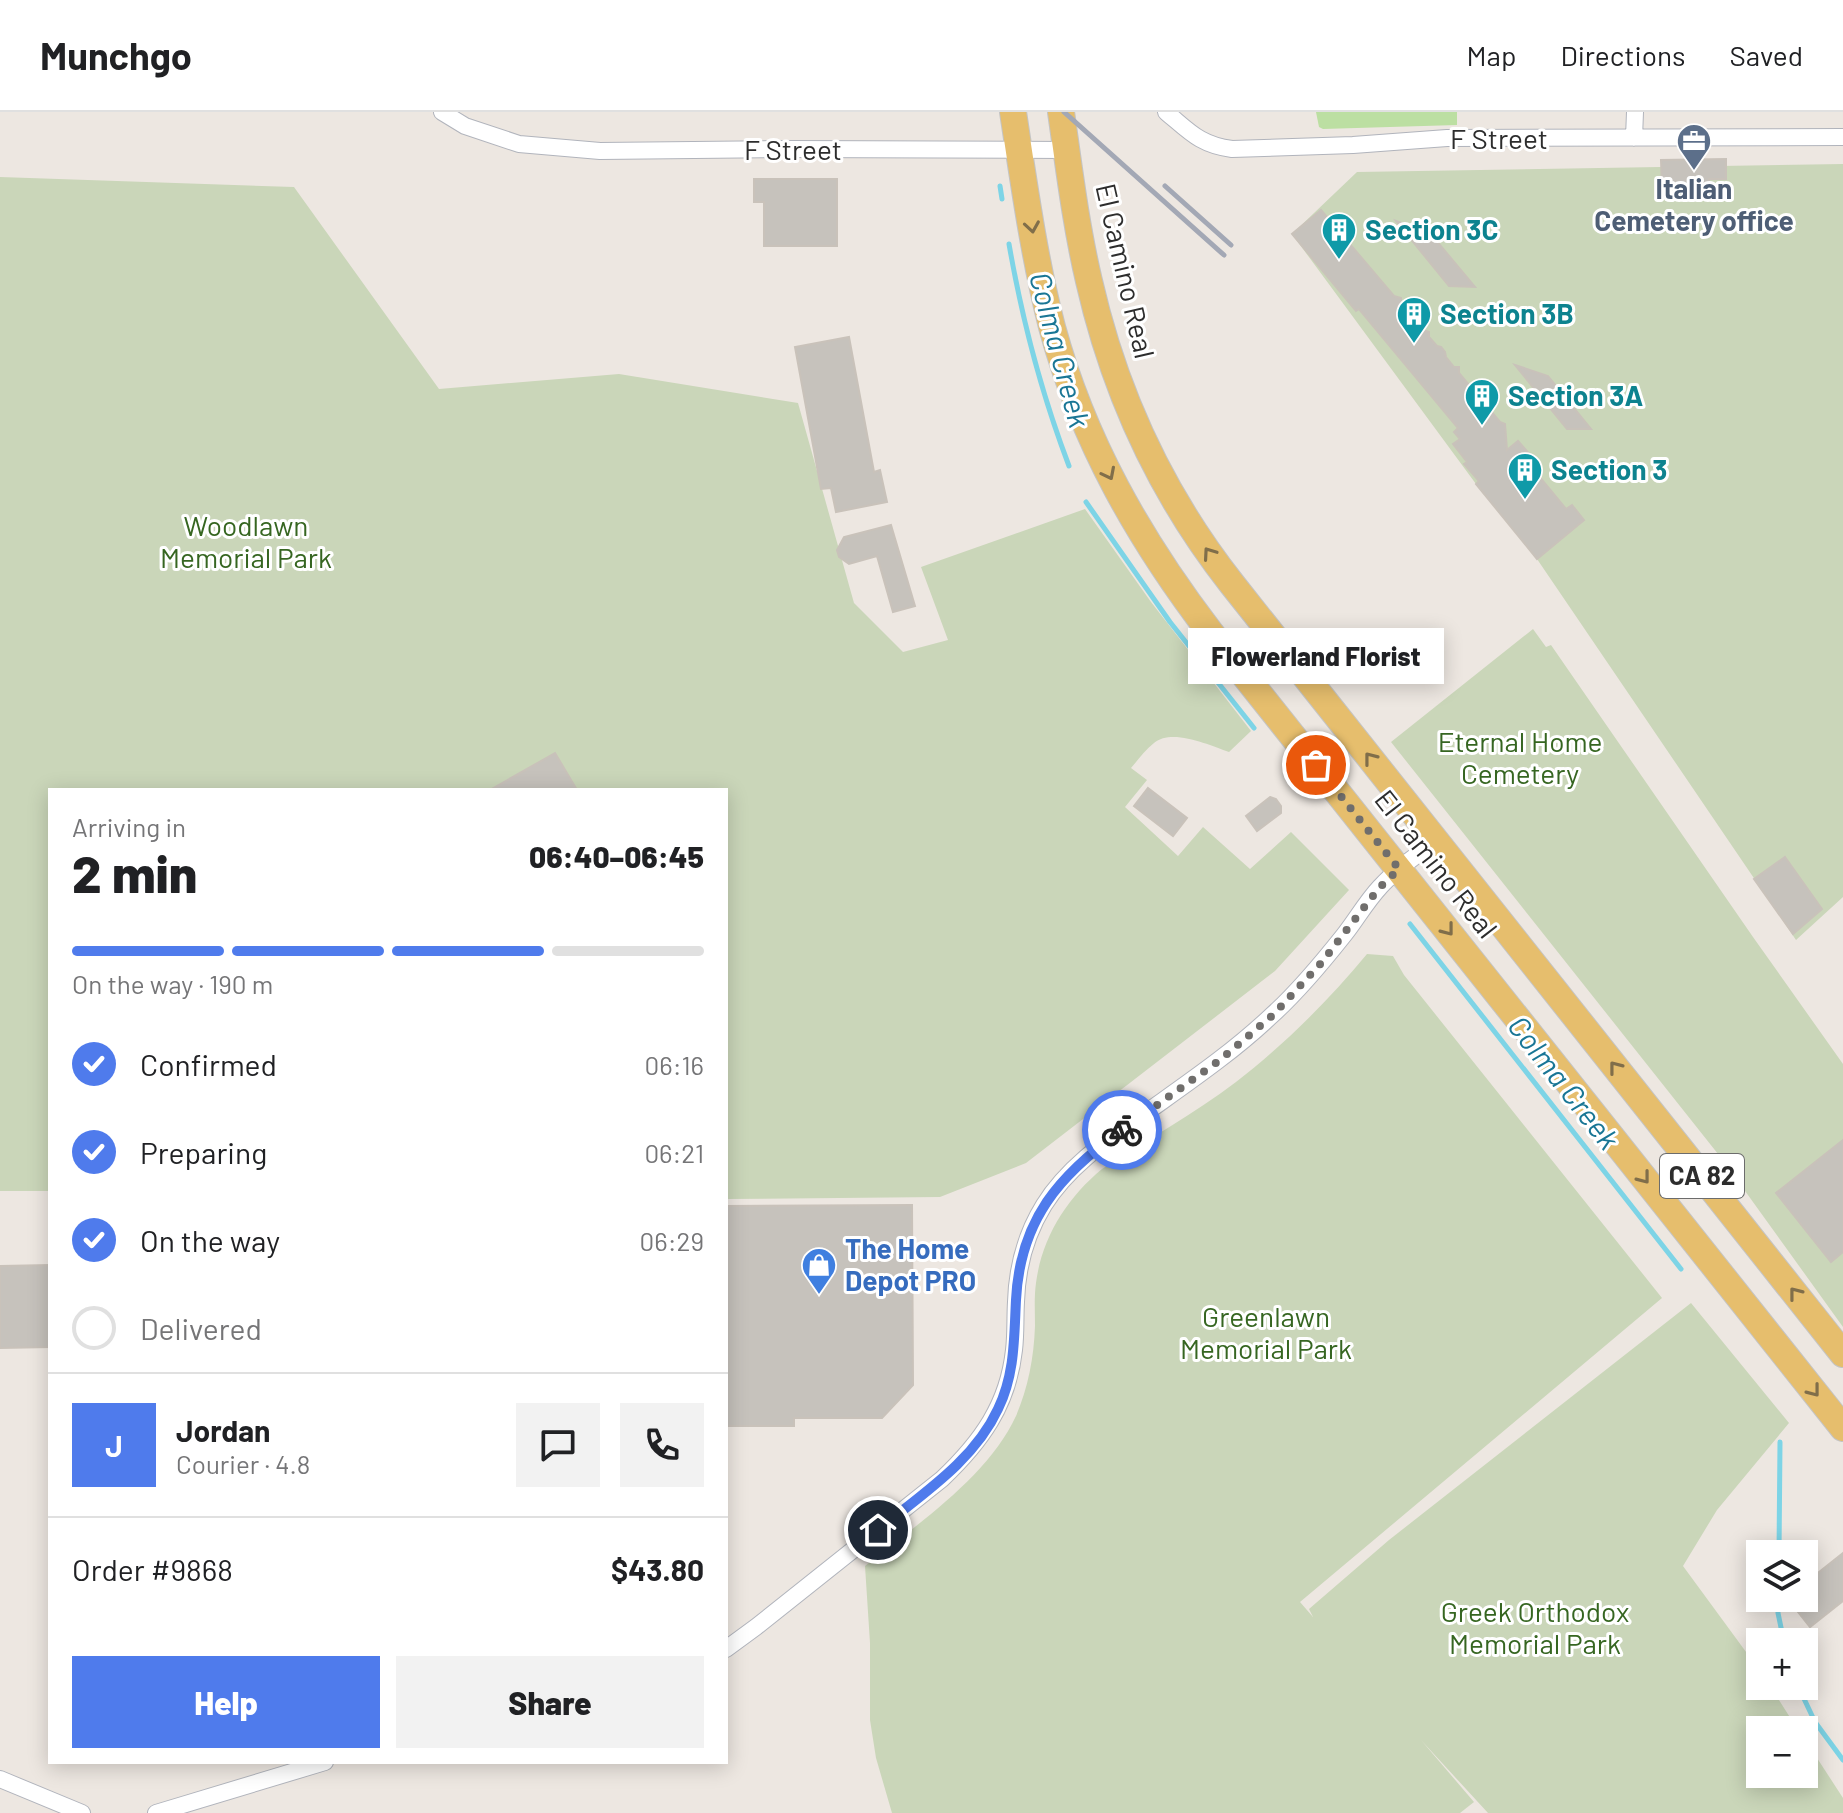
<!DOCTYPE html>
<meta charset="utf-8">
<style>
:root{--surface:#fff;--page:#f2f2f2;--text:#202124;--muted:#757577;--line:#e0e0e0;--accent:#4f7bec}
body{margin:0;font-family:Barlow,sans-serif;background:var(--page);color:var(--text);height:100vh;display:flex;flex-direction:column;font-size:30px;white-space:nowrap}
*{box-sizing:border-box;margin:0}
p{font-size:26px;color:var(--muted)}
.icon{flex:none;width:44px;height:44px;fill:none;stroke:currentColor;stroke-width:2;stroke-linecap:round;stroke-linejoin:round}
.map{position:relative;flex:1;overflow:hidden}
.side{position:absolute;left:48px;top:676px;width:680px;height:976px;display:flex;flex-direction:column;background:var(--surface);border-radius:0px;box-shadow:0 4px 20px #0003}
.side>*{flex:none}
.tools{position:absolute;left:1746px;top:1428px;display:grid;gap:16px}
.tools a{display:grid;place-items:center;width:72px;height:72px;border-radius:0px;background:var(--surface);box-shadow:0 4px 20px #0003;font-size:40px}
.pin{position:absolute;display:grid;place-items:center;width:68px;height:68px;color:#fff;margin:-34px;border:4px solid #fff;border-radius:50%;box-shadow:0 2px 8px #0007}
.courier{position:absolute;display:grid;place-items:center;width:80px;height:80px;margin:-40px;border:6px solid #4f7bec;border-radius:50%;background:#fff;color:#222;box-shadow:0 2px 10px #0007}
.bubble{position:absolute;height:56px;border-radius:0px;background:var(--surface);box-shadow:0 4px 20px #0003;font-size:26px;font-weight:800;line-height:56px;text-align:center}
.summary em{font-style:normal;font-weight:800}
.summary div{display:flex;flex-direction:column-reverse}
.summary{display:flex;align-items:center;justify-content:space-between;height:136px;padding:0 24px}
h1{font-size:52px;font-weight:800;line-height:60px}
.bar{display:grid;grid-template-columns:repeat(4,1fr);gap:12px 8px;align-content:center;height:96px;padding:0 24px}
.bar i{height:10px;border-radius:6px;background:var(--line)}
.bar .selected{background:var(--accent)}
.bar p{grid-column:span 4}
.line{display:flex;align-items:center;gap:20px;padding:0 24px;border-top:2px solid var(--line)}
.line div{flex:1}
.round{display:grid;place-items:center;flex:none;width:84px;height:84px;border-radius:0px;background:var(--page)}
ol{padding:0 24px;list-style:none}
li{display:flex;align-items:center;gap:24px;height:88px}
li p{margin-inline-start:auto}
li .icon{padding:8px;border-radius:50%;background:var(--accent);color:#fff;stroke-width:4}
li:last-child{color:var(--muted)}
li i{width:44px;height:44px;border:4px solid var(--line);border-radius:50%}
.button{display:flex;gap:16px;margin-top:auto;padding:16px 24px}
.button a{flex:1;height:92px;border-radius:0px;background:var(--accent);color:#fff;font-size:32px;font-weight:800;line-height:92px;text-align:center}
.button a+a{background:var(--page);color:var(--text)}
header{display:flex;align-items:center;gap:48px;box-sizing:border-box;height:112px;padding:0 40px;background:var(--surface);border-bottom:2px solid var(--line)}
header strong{font-size:38px}
nav{display:flex;gap:44px;margin-inline-start:auto;font-size:28px}
.map>svg:first-child{display:block}
.green{fill:#bcdfa2}
.cemetery{fill:#cad6b9}
.lines{fill:none;stroke-linecap:round;stroke-linejoin:round}
.stream{stroke:#7dd4e6;stroke-width:5}
.building{fill:#c6c2bc;stroke:#c9c2ba;stroke-width:2}
.minor-casing{stroke:#b1b4bc;stroke-width:18}
.primary-casing{stroke:#c4c4c4;stroke-width:28}
.minor{stroke:#fff;stroke-width:16}
.primary{stroke:#e6be6d;stroke-width:26}
.rail{stroke:#a3a8b5;stroke-width:5}
.oneway{stroke:#806e4a}
.done{stroke:#706e6c;stroke-width:8;stroke-dasharray:0 14.4}
.route{stroke:#4f7bec;stroke-width:10}
.labels{text-anchor:middle;stroke-width:6;stroke-linejoin:round;paint-order:stroke}
.shield{fill:#fff;stroke:#6c6c6c;stroke-width:2}
.shield-label{font-size:26px;font-weight:bold;fill:#2d2d2d}
.street-label{font-size:28px;fill:#2d2d2d;stroke:#fff}
.service-label{font-size:28px;font-weight:bold;fill:#4e5e75;stroke:#fff}
.culture-label{font-size:28px;font-weight:bold;fill:#0d838f;stroke:#fff;text-anchor:start}
.park-label{font-size:28px;fill:#366621;stroke:#fff}
.shop-label{font-size:28px;font-weight:bold;fill:#366cbe;stroke:#fff;text-anchor:start}
.water-label{font-size:30px;font-style:italic;fill:#197695;stroke:#fff}
</style>
<header>
<strong>Munchgo</strong>
<nav><a>Map</a><a>Directions</a><a>Saved</a></nav>
</header>
<div class="map">
<svg width="1843" height="1701" viewBox="0 0 1843 1701">
<rect width="100%" height="100%" fill="#ede7e1"/>
<path class="green" d="M1316,0H1457V13L1323,17L1319,15Z"/>
<path class="cemetery" d="M1843,52V785L1796,828L1537,447L1476,372L1292,122L1357,60Z
M0,65L294,75L439,277L619,262L798,291L854,491L903,540L948,528L921,455L1085,397L1151,490L1251,619L1229,640C1209,633 1172,616 1154,631C1145,638 1138,648 1131,656L1147,668L1125,695L1178,744L1203,715L1250,757L1291,720L1349,778L1275,859L1026,1051L940,1085L726,1087V678H50V1079H0Z
M1533,517L1546,535L1551,533L1753,825L1843,952V1215L1722,1047L1391,630Z
M1367,842L1393,844L1404,863L1662,1186L1300,1490L1313,1505L1309,1497L1389,1428L1691,1191L1789,1311L1717,1398L1683,1454L1760,1559V1574H1770L1798,1618H1760V1662H1804V1626L1843,1686V1701H1488L1421,1628L1474,1690L1460,1701H892L876,1646L870,1608V1531L865,1454C916,1413 988,1365 1016,1304C1028,1276 1034,1245 1035,1214C1035,1200 1034,1185 1036,1171C1042,1125 1067,1086 1102,1057C1146,1028 1194,1002 1236,970C1284,933 1328,889 1367,842Z"/>
<g class="lines">
<path class="stream" d="M1000,74L1002,87
M1009,132C1022,207 1042,283 1069,354
M1086,390L1170,510L1254,616
M1410,812L1681,1157
M1779,1442L1780,1330
M1778,1486V1501L1784,1530
M1798,1574L1815,1610L1843,1648"/>
</g>
<path class="building" d="M1726,47V67H1709V75L1662,76L1661,48Z
M754,67H837V134H764V90H754Z
M1321,98L1394,184L1401,186V192L1409,201L1415,202V208L1423,218L1429,220V225L1437,234L1441,235L1445,240L1446,245L1454,255H1459V261L1500,310L1505,312L1507,338L1518,329L1533,346L1528,351L1552,380L1566,397L1572,393L1584,408L1537,447L1476,372L1479,369L1464,352L1467,350L1453,332L1460,327L1454,320L1458,316L1359,197L1356,199L1292,122Z
M1396,109L1430,121L1475,175L1449,174Z
M849,225L874,360L880,358L887,390L836,400L831,376L821,377L795,235Z
M1515,253L1548,264L1591,317H1567Z
M891,413L915,494L893,500L877,444L849,452L839,445L837,438L844,425Z
M555,641L577,678H490Z
M1148,676L1187,706L1173,724L1134,694Z
M1270,685L1276,687L1281,694V701L1257,719L1246,704Z
M1785,745L1822,797L1793,822L1754,767Z
M1843,1028V1140L1831,1150L1776,1081Z
M912,1093L913,1273L882,1306H794V1314H726V1094Z
M50,1153V1235L0,1236V1154Z
M1843,1441V1489L1810,1515L1787,1486H1804V1472Z"/>
<g class="lines">
<g class="minor-casing">
<path id="minor" d="M442,0L465,14L519,32L600,39L789,37L1067,38
M1166,0C1189,19 1200,33 1232,37L1353,33L1447,26L1843,25
M1634,26L1635,0
M726,1537L756,1515L942,1367C981,1330 1008,1293 1014,1238C1016,1222 1015,1206 1016,1190C1017,1156 1026,1122 1044,1093C1069,1053 1109,1027 1147,1000C1189,970 1233,940 1271,904C1298,880 1321,852 1344,823C1356,808 1366,790 1380,775C1396,757 1417,743 1436,729
M0,1667L82,1701
M156,1701L325,1650"/>
</g>
<g class="primary-casing">
<path id="primary" d="M1013,0C1024,72 1034,145 1052,215C1083,329 1139,427 1210,520L1843,1316
M1061,0C1069,56 1076,114 1089,169C1114,279 1162,383 1232,472L1843,1242"/>
</g>
<use href="#minor" class="minor"/>
<use href="#primary" class="primary"/>
<path class="rail" d="M1064,0L1224,143
M1165,74L1231,133"/>
</g>
<defs><path id="oneway-chevron" d="M-2-3.5L2.5 0L-2 3.5" fill="none" stroke-width="1.6" stroke-linecap="round" stroke-linejoin="round" transform="scale(2)"/></defs>
<g class="oneway">
<use href="#oneway-chevron" transform="translate(1032 115) rotate(81)"/>
<use href="#oneway-chevron" transform="translate(1109 362) rotate(63)"/>
<use href="#oneway-chevron" transform="translate(1209 441) rotate(-125)"/>
<use href="#oneway-chevron" transform="translate(1370 646) rotate(-128)"/>
<use href="#oneway-chevron" transform="translate(1448 818) rotate(52)"/>
<use href="#oneway-chevron" transform="translate(1615 955) rotate(-128)"/>
<use href="#oneway-chevron" transform="translate(1644 1066) rotate(52)"/>
<use href="#oneway-chevron" transform="translate(1795 1181) rotate(-128)"/>
<use href="#oneway-chevron" transform="translate(1814 1279) rotate(52)"/>
</g>
<g class="lines">
<path class="done" d="M1122,1018L1220,948L1273,903L1322,850L1379,776L1399,757L1316,653"/>
<path class="route" d="M878,1418C922,1382 974,1349 998,1297C1015,1262 1014,1226 1016,1188C1020,1108 1059,1063 1122,1018"/>
</g>
<defs>
<g id="office-pin" transform="scale(1.8)"><path d="M0 17L-7.5 6A9.5 9.5 0 1 1 7.5 6Z" fill="#5c6f8a" stroke="#fff"/><path d="M-6-3h4V-5.5h4V-3h4V5H-6ZM-1-4.5V-3h2v-1.5ZM-6 0V1H6V0Z" fill="#fff"/></g>
<g id="building-pin" transform="scale(1.8)"><path d="M0 17L-7.5 6A9.5 9.5 0 1 1 7.5 6Z" fill="#0f9aa8" stroke="#fff"/><path d="M-4-6H4V6H1V3H-1V6H-4ZM-2.5-4.3h1.7v1.8h-1.7ZM.8-4.3h1.7v1.8H.8ZM-2.5-1h1.7V.8h-1.7ZM.8-1h1.7V.8H.8Z" fill="#fff"/></g>
<g id="shop-pin" transform="scale(1.8)"><path d="M0 17L-7.5 6A9.5 9.5 0 1 1 7.5 6Z" fill="#3f7fe0" stroke="#fff"/><path d="M-5-2.5h2.3a2.7 3.5 0 0 1 5.4 0H5L5.5 6h-11ZM-1.5-2.5h3a1.5 2.3 0 0 0-3 0Z" fill="#fff"/></g>
</defs>
<g fill-rule="evenodd">
<use href="#office-pin" x="1694" y="29"/>
<use href="#building-pin" x="1339" y="118"/>
<use href="#building-pin" x="1414" y="202"/>
<use href="#building-pin" x="1482" y="284"/>
<use href="#building-pin" x="1525" y="358"/>
<use href="#shop-pin" x="819" y="1153"/>
</g>
<g class="labels">
<rect class="shield" x="1660" y="1042" width="84" height="44" rx="6"/>
<g class="shield-label">
<text x="1702" y="1073">CA 82</text>
</g>
<g class="street-label">
<text x="1499" y="37">F Street</text>
<text x="793" y="48">F Street</text>
<text transform="translate(1125 159) rotate(77)" y="10">El Camino Real</text>
<text transform="translate(1436 752) rotate(52)" y="10">El Camino Real</text>
</g>
<g class="service-label">
<text x="1694" y="87">Italian<tspan x="1694" dy="32">Cemetery office</tspan></text>
</g>
<g class="culture-label">
<text x="1365" y="128">Section 3C</text>
<text x="1440" y="212">Section 3B</text>
<text x="1508" y="294">Section 3A</text>
<text x="1551" y="368">Section 3</text>
</g>
<g class="park-label">
<text x="246" y="424">Woodlawn<tspan x="246" dy="32">Memorial Park</tspan></text>
<text x="1520" y="640">Eternal Home<tspan x="1520" dy="32">Cemetery</tspan></text>
<text x="1266" y="1215">Greenlawn<tspan x="1266" dy="32">Memorial Park</tspan></text>
<text x="1535" y="1510">Greek Orthodox<tspan x="1535" dy="32">Memorial Park</tspan></text>
</g>
<g class="shop-label">
<text x="845" y="1147">The Home<tspan x="845" dy="32">Depot PRO</tspan></text>
</g>
<g class="water-label">
<text transform="translate(1059 238) rotate(75)" y="10">Colma Creek</text>
<text transform="translate(1563 971) rotate(52)" y="10">Colma Creek</text>
</g>
</g>
</svg>
<div class="tools">
<a><svg class="icon" aria-label="layers" viewBox="0 0 24 24"><path d="M12 4l9 5-9 5-9-5zM3 14l9 5 9-5"/></svg></a>
<a>+</a>
<a>−</a>
</div>
<div class="pin" style="left:1316px;top:653px;background:#ea580c"><svg class="icon" aria-label="bag" viewBox="0 0 24 24"><path d="M5 8h14l-1 12H6zM9 8a3 3 0 0 1 6 0"/></svg></div>
<div class="pin" style="left:878px;top:1418px;background:#1f2937"><svg class="icon" aria-label="home" viewBox="0 0 24 24"><path d="M3 11l9-7 9 7M6 9v11h12V9"/></svg></div>
<div class="courier" style="left:1122px;top:1018px"><svg class="icon" aria-label="bike" viewBox="0 0 24 24"><circle cx="6" cy="16" r="4"/><circle cx="18" cy="16" r="4"/><path d="M6 16l4-8h5l3 8M10 8l3 8H6M13 5h3"/></svg></div>
<div class="bubble" style="left:1188px;top:516px;width:256px">Flowerland Florist</div>
<section class="side">
<div class="summary"><div><h1>2 min</h1><p>Arriving in</p></div><em>06:40–06:45</em></div>
<div class="bar"><i class="selected"></i><i class="selected"></i><i class="selected"></i><i></i><p>On the way · 190 m</p></div>
<ol>
<li><svg class="icon" aria-label="check" viewBox="0 0 24 24"><path d="M5 12l5 5 9-10"/></svg>Confirmed<p>06:16</p></li>
<li><svg class="icon" aria-label="check" viewBox="0 0 24 24"><path d="M5 12l5 5 9-10"/></svg>Preparing<p>06:21</p></li>
<li><svg class="icon" aria-label="check" viewBox="0 0 24 24"><path d="M5 12l5 5 9-10"/></svg>On the way<p>06:29</p></li>
<li><i></i>Delivered</li>
</ol>
<div class="line" style="height:144px"><b class="round" style="background:var(--accent);color:#fff">J</b><div><b>Jordan</b><p>Courier · 4.8</p></div><a class="round"><svg class="icon" aria-label="chat" viewBox="0 0 24 24"><path d="M4 5h16v11H9l-5 4z"/></svg></a><a class="round"><svg class="icon" aria-label="phone" viewBox="0 0 24 24"><path d="M5 4h4l2 5-3 2q2 4 5 5l2-3 5 2v4C11 20 4 13 5 4z"/></svg></a></div>
<div class="line" style="height:104px"><div>Order #9868</div><b>$43.80</b></div>
<div class="button"><a>Help</a><a>Share</a></div>
</section>
</div>
